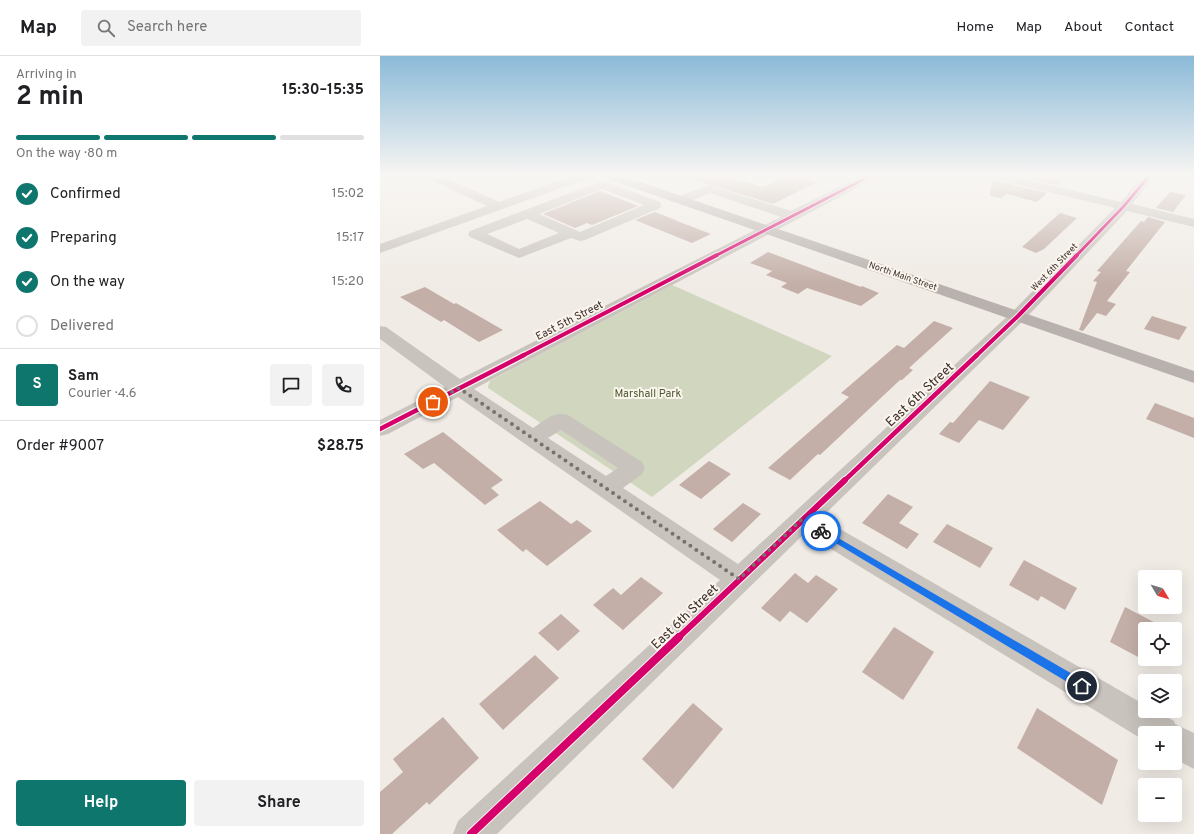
<!DOCTYPE html>
<meta charset="utf-8">
<style>
:root{--surface:#fff;--page:#f2f2f2;--text:#202124;--muted:#757577;--line:#e0e0e0;--accent:#0f766e}
body{margin:0;font-family:Overpass,sans-serif;background:var(--page);color:var(--text);height:100vh;display:flex;flex-direction:column;font-size:15px;white-space:nowrap}
*{box-sizing:border-box;margin:0}
p{font-size:13px;color:var(--muted)}
.icon{flex:none;width:22px;height:22px;fill:none;stroke:currentColor;stroke-width:2;stroke-linecap:round;stroke-linejoin:round}
.map{position:relative;flex:1;overflow:hidden}
.drawer{display:flex;flex-direction:column;background:var(--surface);width:380px}
.drawer>*{flex:none}
.needle{width:26px;rotate:128deg}
.controls{position:absolute;left:758px;top:514px;display:grid;gap:8px}
.controls a{display:grid;place-items:center;width:44px;height:44px;border-radius:4px;background:var(--surface);box-shadow:0 4px 16px #0002;font-size:20px}
.pin{position:absolute;display:grid;place-items:center;width:34px;height:34px;color:#fff;margin:-17px;border:2px solid #fff;border-radius:50%;box-shadow:0 1px 4px #0007}
.courier{position:absolute;display:grid;place-items:center;width:40px;height:40px;margin:-20px;border:3px solid #1a73e8;border-radius:50%;background:#fff;color:#222;box-shadow:0 1px 5px #0007}
.headline em{font-style:normal;font-weight:700}
.headline div{display:flex;flex-direction:column-reverse}
.headline{display:flex;align-items:center;justify-content:space-between;height:68px;padding:0 16px}
h1{font-size:26px;font-weight:700;line-height:30px}
.bar{display:grid;grid-template-columns:repeat(4,1fr);gap:6px 4px;align-content:center;height:48px;padding:0 16px}
.bar i{height:5px;border-radius:3px;background:var(--line)}
.bar .selected{background:var(--accent)}
.bar p{grid-column:span 4}
.line{display:flex;align-items:center;gap:10px;padding:0 16px;border-top:1px solid var(--line)}
.line div{flex:1}
.round{display:grid;place-items:center;flex:none;width:42px;height:42px;border-radius:4px;background:var(--page)}
ol{padding:0 16px;list-style:none}
li{display:flex;align-items:center;gap:12px;height:44px}
li p{margin-inline-start:auto}
li .icon{padding:4px;border-radius:50%;background:var(--accent);color:#fff;stroke-width:4}
li:last-child{color:var(--muted)}
li i{width:22px;height:22px;border:2px solid var(--line);border-radius:50%}
.primary-button{display:flex;gap:8px;margin-top:auto;padding:8px 16px}
.primary-button a{flex:1;height:46px;border-radius:4px;background:var(--accent);color:#fff;font-size:16px;font-weight:700;line-height:46px;text-align:center}
.primary-button a+a{background:var(--page);color:var(--text)}
header{display:flex;align-items:center;gap:24px;box-sizing:border-box;height:56px;padding:0 20px;background:var(--surface);border-bottom:1px solid var(--line)}
header strong{font-size:19px}
nav{display:flex;gap:22px;margin-inline-start:auto;font-size:14px}
.search{width:280px;height:36px;background:var(--page);display:flex;align-items:center;gap:10px;box-sizing:border-box;padding:0 14px;border-radius:4px;color:var(--muted);font-size:15px}
main{display:flex;flex:1;min-height:0}
.map>svg:first-child{display:block}
.green{fill:#d1d6bf}
.building{fill:#c3afa7}
.lines{fill:none;stroke-linecap:round;stroke-linejoin:round}
.minor{fill:#c9c3be;fill-rule:evenodd}
.major{fill:#b8b1ad;fill-rule:evenodd}
.cycleway-far4-casing{stroke:#fbf5ee;stroke-width:4.5}
.cycleway-far3-casing{stroke:#fbf5ee;stroke-width:6}
.cycleway-far2-casing{stroke:#fbf5ee;stroke-width:7}
.cycleway-far1-casing{stroke:#fbf5ee;stroke-width:8}
.cycleway-casing{stroke:#fbf5ee;stroke-width:10}
.cycleway-far4{stroke:#d6006c;stroke-width:3}
.cycleway-far3{stroke:#d6006c;stroke-width:4}
.cycleway-far2{stroke:#d6006c;stroke-width:4.5}
.cycleway-far1{stroke:#d6006c;stroke-width:6}
.cycleway{stroke:#d6006c;stroke-width:8}
.route{fill:#1a73e8}
.done{stroke:#7a716c;stroke-width:4;stroke-dasharray:0 7.2}
.labels{text-anchor:middle;stroke-width:4;stroke-linejoin:round;paint-order:stroke}
.far-street-label{font-size:9px;fill:#3b302b;stroke:#fbf5ee}
.street-label{font-size:11px;fill:#3b302b;stroke:#fbf5ee}
.park-label{font-size:11px;fill:#4a5a2e;stroke:#fbf5ee}
.near-street-label{font-size:13px;fill:#3b302b;stroke:#fbf5ee}
</style>
<header>
<strong>Map</strong>
<div class="search"><svg class="icon" aria-label="search" viewBox="0 0 24 24"><circle cx="10" cy="10" r="6"/><path d="M15 15l6 6"/></svg>Search here</div>
<nav><a>Home</a><a>Map</a><a>About</a><a>Contact</a></nav>
</header>
<main>
<section class="drawer">
<div class="headline"><div><h1>2 min</h1><p>Arriving in</p></div><em>15:30–15:35</em></div>
<div class="bar"><i class="selected"></i><i class="selected"></i><i class="selected"></i><i></i><p>On the way · 80 m</p></div>
<ol>
<li><svg class="icon" aria-label="check" viewBox="0 0 24 24"><path d="M5 12l5 5 9-10"/></svg>Confirmed<p>15:02</p></li>
<li><svg class="icon" aria-label="check" viewBox="0 0 24 24"><path d="M5 12l5 5 9-10"/></svg>Preparing<p>15:17</p></li>
<li><svg class="icon" aria-label="check" viewBox="0 0 24 24"><path d="M5 12l5 5 9-10"/></svg>On the way<p>15:20</p></li>
<li><i></i>Delivered</li>
</ol>
<div class="line" style="height:72px"><b class="round" style="background:var(--accent);color:#fff">S</b><div><b>Sam</b><p>Courier · 4.6</p></div><a class="round"><svg class="icon" aria-label="chat" viewBox="0 0 24 24"><path d="M4 5h16v11H9l-5 4z"/></svg></a><a class="round"><svg class="icon" aria-label="phone" viewBox="0 0 24 24"><path d="M5 4h4l2 5-3 2q2 4 5 5l2-3 5 2v4C11 20 4 13 5 4z"/></svg></a></div>
<div class="line" style="height:52px"><div>Order #9007</div><b>$28.75</b></div>
<div class="primary-button"><a>Help</a><a>Share</a></div>
</section>
<div class="map">
<svg width="814" height="778" viewBox="0 0 814 778">
<rect width="100%" height="100%" fill="#f0ebe5"/>
<path class="green" d="M292,229L452,300L272,441L108,332V330L110,325Z"/>
<path class="building" d="M313,120H347L383,131L407,120H414L437,126L393,148L312,123Z
M638,120H689L677,129Z
M612,123L614,124L667,137L657,146L627,138L621,142L610,140Z
M220,135L258,150L212,169L207,167L195,172L163,158Z
M790,136L806,139L793,156L776,152Z
M275,156L298,165H297L331,178L312,187L255,164Z
M680,157L697,162L664,193L656,197L642,191Z
M768,161L785,166L746,215L750,216L727,245L736,248L726,260L717,257L703,275L699,274L717,226L713,225L721,216L717,215L761,165L764,166Z
M388,196L481,231L482,230L499,237L481,250L427,232L418,238L401,231L407,227L386,219L392,215L370,207Z
M45,231L74,248L76,247L123,274L99,286L64,264L61,266L20,241Z
M772,260L807,271L799,284L764,273Z
M554,265L573,272L529,312L533,314L522,324H520L440,399L438,398L410,424L388,412L469,341L461,337L517,289L524,292Z
M610,325L650,341L623,374L599,364L579,387L559,378L570,366L573,367Z
M775,347L814,362V382L766,363Z
M63,376L123,424L111,432L119,439L105,449L54,407L43,413L24,398Z
M329,405L351,418L321,443L299,429Z
M508,438L533,451L519,467L539,478L527,493L482,467Z
M160,445L191,468L197,464L212,475L167,510L146,493L143,496L117,474Z
M363,447L381,458L352,486L333,473Z
M567,468L613,492L600,512L553,486Z
M644,504L697,532L685,554L661,540L658,545L629,529Z
M415,517L428,527L436,519L458,533L427,567L410,555L400,566L381,552Z
M261,521L283,537L243,574L213,549L233,532L241,539Z
M745,551L787,573H765V589L760,602L730,586Z
M181,558L200,575L178,595L158,577Z
M514,571L554,596L523,644L482,616Z
M155,599L179,622L123,674L99,648Z
M313,647L343,673L293,733L262,703Z
M657,652L738,704L722,749L637,692Z
M63,661L99,702L49,749L47,746L12,778H0V736L23,716L13,703Z"/>
<g class="lines">
<path class="minor" d="M46,120H61L119,146L191,120H208L206,123L0,197V188L107,150L48,123Z
M481,120H496L494,123L94,333L153,372C164,365 174,355 188,359L262,406L265,412L262,418L243,432L358,508L632,256L735,152L614,123L612,120H632L741,146L763,120H775L752,148L814,163V171L747,155L644,264L441,462L765,649V655H776L794,665L795,668L814,677V713L795,703V677H765V685L425,477L117,778H73L78,765L340,524L78,341L8,378L0,380V364L65,331L0,283V270L6,271L80,323L401,161L330,137L303,148L298,147L297,144L298,141L329,129L411,155ZM181,374L238,412L226,420L168,382Z
M222,125L280,146L281,149L280,152L205,184L200,185L191,182L139,202L90,181L88,178L90,175ZM222,133L264,149L200,176L159,158ZM147,163L179,177L139,193L107,178Z"/>
<path class="major" d="M226,120H243L814,315V327L228,123Z"/>
<g class="cycleway-far4-casing">
<path id="cycleway-far4" d="M335,200L490,120
M696,200L744,150L769,120"/>
</g>
<g class="cycleway-far3-casing">
<path id="cycleway-far3" d="M142,300L337,199
M596,300L638,260L697,199"/>
</g>
<g class="cycleway-far2-casing">
<path id="cycleway-far2" d="M0,373L144,299
M464,425L597,299"/>
</g>
<g class="cycleway-far1-casing">
<path id="cycleway-far1" d="M298,582L465,424"/>
</g>
<g class="cycleway-casing">
<path id="cycleway" d="M91,778L299,581"/>
</g>
<use href="#cycleway-far4" class="cycleway-far4"/>
<use href="#cycleway-far3" class="cycleway-far3"/>
<use href="#cycleway-far2" class="cycleway-far2"/>
<use href="#cycleway-far1" class="cycleway-far1"/>
<use href="#cycleway" class="cycleway"/>
</g>
<linearGradient id="sky" x2="0" y2="1"><stop stop-color="#8bbad8"/><stop offset="0.52" stop-color="#f8f6f3"/><stop offset="1" stop-color="#f8f6f3" stop-opacity="0"/></linearGradient>
<rect width="814" height="229" fill="url(#sky)"/>
<path class="route" d="M441,472L706,626L707,630L706,633L702,634L699,633L439,477L438,475Z"/>
<g class="lines">
<path class="done" d="M53,346L79,332L359,523L422,463L441,475"/>
</g>
<g class="labels">
<g class="far-street-label">
<text transform="translate(674 211) rotate(-46)" y="3">West 6th Street</text>
<text transform="translate(523 220) rotate(19)" y="3">North Main Street</text>
</g>
<g class="street-label">
<text transform="translate(189 264) rotate(-27)" y="4">East 5th Street</text>
</g>
<g class="park-label">
<text x="268" y="341">Marshall Park</text>
</g>
<g class="near-street-label">
<text transform="translate(539 338) rotate(-43)" y="5">East 6th Street</text>
<text transform="translate(304 560) rotate(-44)" y="5">East 6th Street</text>
</g>
</g>
</svg>
<div class="controls">
<a><svg class="needle" viewBox="-14 -14 28 28"><path d="M0-13l5 13h-10z" fill="#e53935"/><path d="M0 13l5-13h-10z" fill="#757577"/></svg></a>
<a><svg class="icon" aria-label="locate" viewBox="0 0 24 24"><circle cx="12" cy="12" r="6"/><path d="M12 2v4M12 18v4M2 12h4M18 12h4"/></svg></a>
<a><svg class="icon" aria-label="layers" viewBox="0 0 24 24"><path d="M12 4l9 5-9 5-9-5zM3 14l9 5 9-5"/></svg></a>
<a>+</a>
<a>−</a>
</div>
<div class="pin" style="left:53px;top:346px;background:#ea580c"><svg class="icon" aria-label="bag" viewBox="0 0 24 24"><path d="M5 8h14l-1 12H6zM9 8a3 3 0 0 1 6 0"/></svg></div>
<div class="pin" style="left:702px;top:630px;background:#1f2937"><svg class="icon" aria-label="home" viewBox="0 0 24 24"><path d="M3 11l9-7 9 7M6 9v11h12V9"/></svg></div>
<div class="courier" style="left:441px;top:475px"><svg class="icon" aria-label="bike" viewBox="0 0 24 24"><circle cx="6" cy="16" r="4"/><circle cx="18" cy="16" r="4"/><path d="M6 16l4-8h5l3 8M10 8l3 8H6M13 5h3"/></svg></div>
</div>
</main>
